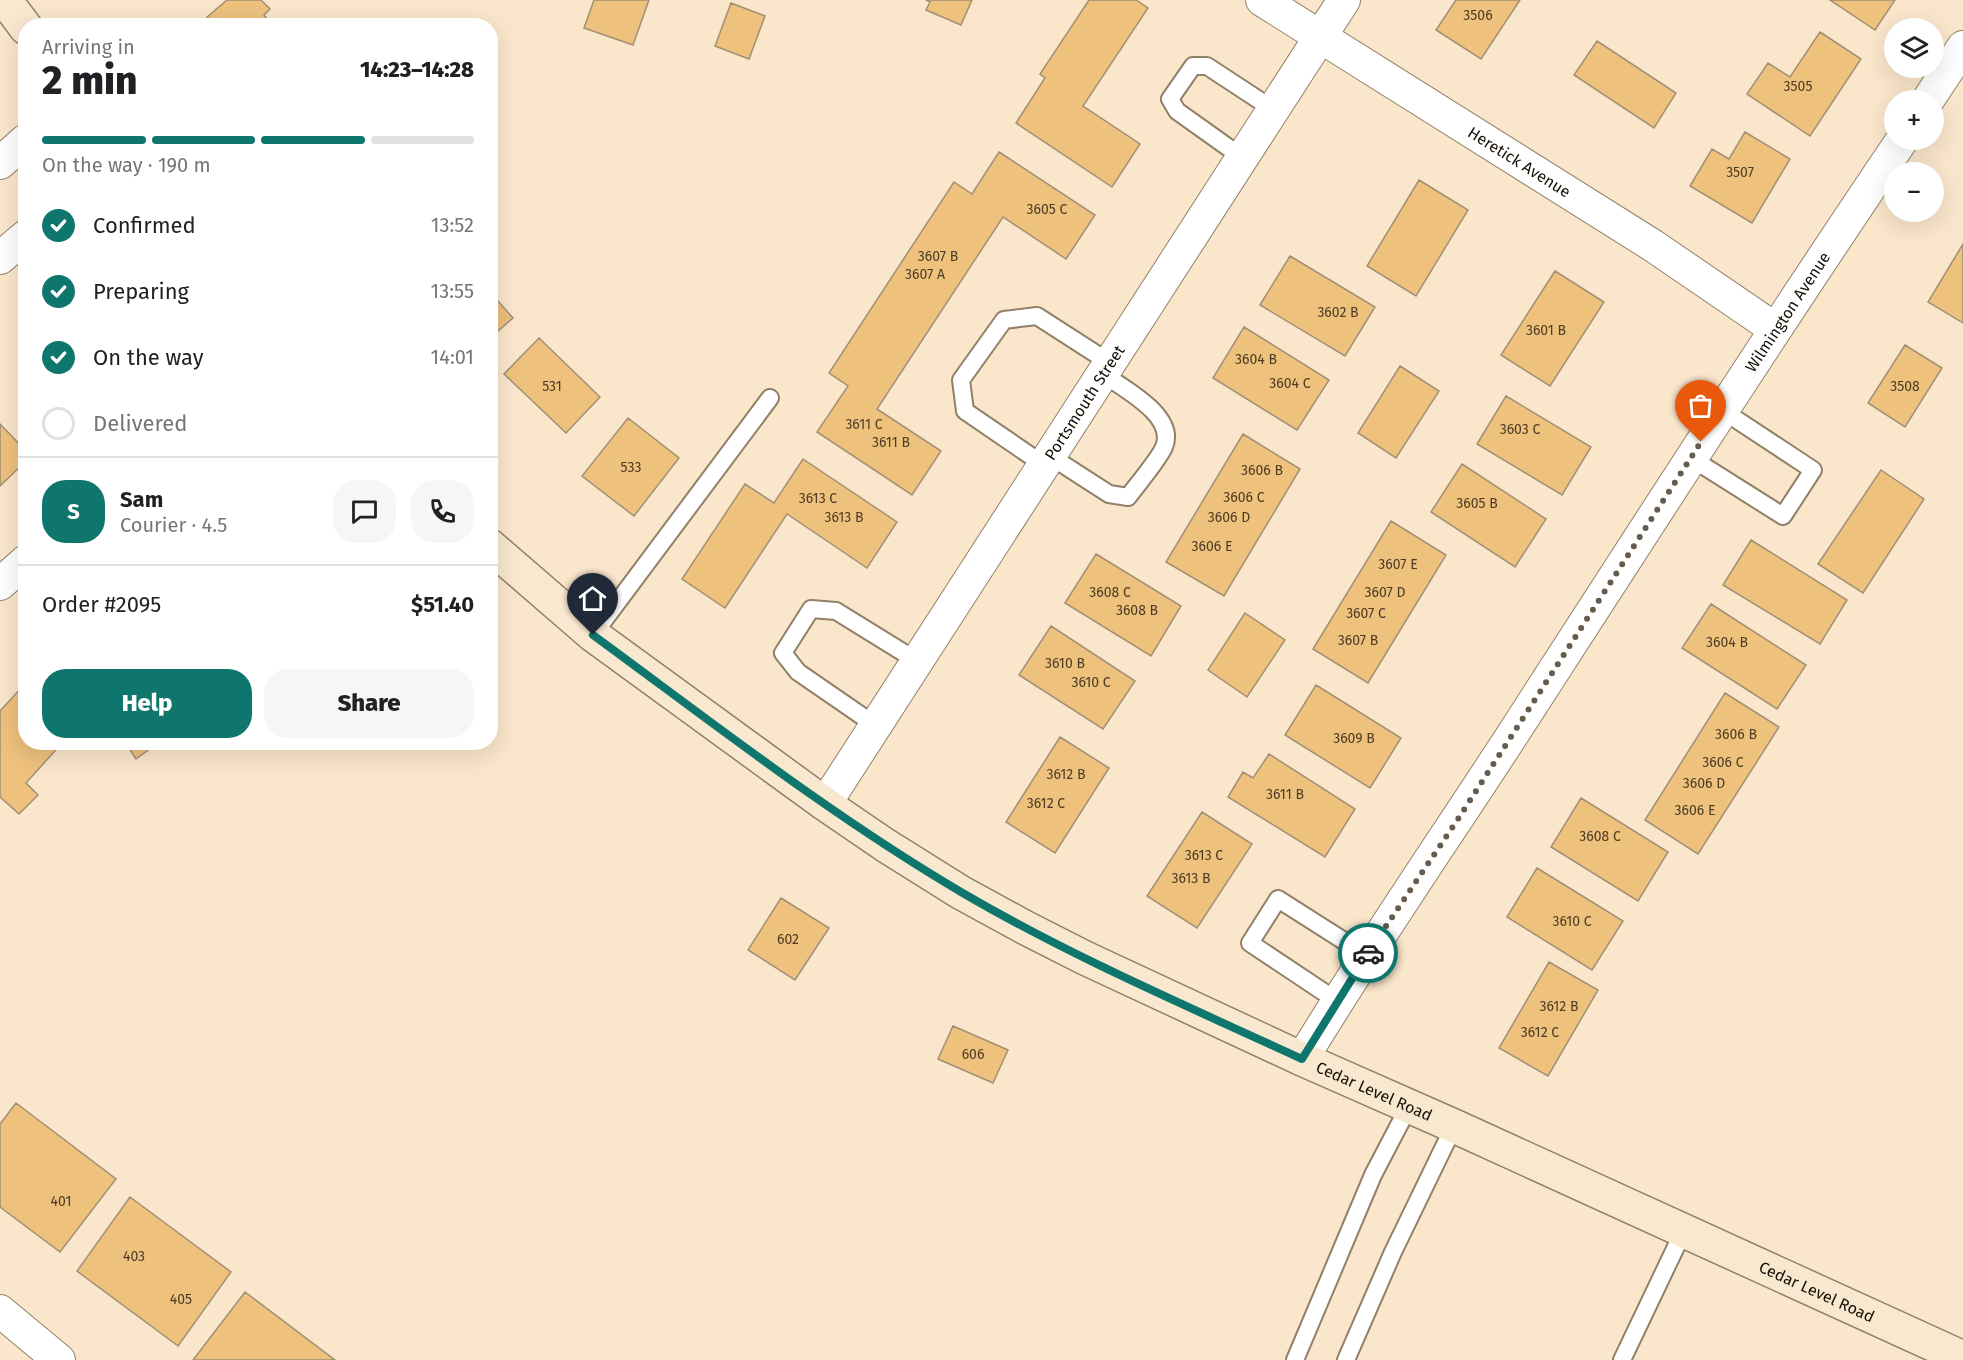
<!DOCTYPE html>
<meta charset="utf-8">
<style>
:root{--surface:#fff;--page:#f6f6f6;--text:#202124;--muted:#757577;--line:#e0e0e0;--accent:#0f766e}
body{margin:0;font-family:"Fira Sans",sans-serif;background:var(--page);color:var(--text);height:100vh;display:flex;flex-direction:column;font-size:22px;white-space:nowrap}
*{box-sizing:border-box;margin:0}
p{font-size:20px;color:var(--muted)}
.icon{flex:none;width:33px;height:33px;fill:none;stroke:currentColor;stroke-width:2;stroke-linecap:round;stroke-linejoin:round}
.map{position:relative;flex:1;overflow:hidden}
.sheet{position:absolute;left:18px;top:18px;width:480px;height:732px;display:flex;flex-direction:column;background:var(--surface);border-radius:24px;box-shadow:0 6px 24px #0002}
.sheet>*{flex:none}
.fabs{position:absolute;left:1884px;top:18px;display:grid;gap:12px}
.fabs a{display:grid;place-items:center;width:60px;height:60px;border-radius:50%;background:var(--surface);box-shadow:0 6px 24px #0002;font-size:30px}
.pin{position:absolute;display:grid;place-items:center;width:51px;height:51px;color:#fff;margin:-62px -26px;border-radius:50% 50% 50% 0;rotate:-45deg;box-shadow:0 0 6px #0007}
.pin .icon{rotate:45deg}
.courier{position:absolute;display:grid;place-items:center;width:60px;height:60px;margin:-30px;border:4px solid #0f766e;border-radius:50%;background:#fff;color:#222;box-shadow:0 2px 8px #0007}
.head em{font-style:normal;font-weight:800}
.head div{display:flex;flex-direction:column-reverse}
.head{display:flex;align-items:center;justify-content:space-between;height:102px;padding:0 24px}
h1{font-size:39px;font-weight:800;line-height:45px}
.bar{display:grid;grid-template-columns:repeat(4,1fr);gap:9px 6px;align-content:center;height:72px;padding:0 24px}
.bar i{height:8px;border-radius:4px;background:var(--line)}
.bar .selected{background:var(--accent)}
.bar p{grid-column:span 4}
.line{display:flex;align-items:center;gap:15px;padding:0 24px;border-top:2px solid var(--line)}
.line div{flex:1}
.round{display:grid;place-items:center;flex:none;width:63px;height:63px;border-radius:24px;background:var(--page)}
ol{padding:0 24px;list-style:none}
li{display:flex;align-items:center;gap:18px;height:66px}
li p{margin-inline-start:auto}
li .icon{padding:6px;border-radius:50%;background:var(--accent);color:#fff;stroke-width:4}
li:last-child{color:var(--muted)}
li i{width:33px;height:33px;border:3px solid var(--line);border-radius:50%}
.action{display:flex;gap:12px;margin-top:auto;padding:12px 24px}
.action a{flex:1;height:69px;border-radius:24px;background:var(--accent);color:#fff;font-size:24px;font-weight:800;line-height:69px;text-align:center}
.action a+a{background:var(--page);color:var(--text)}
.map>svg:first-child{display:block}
.building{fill:#eec17d;stroke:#a18f76;stroke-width:1.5}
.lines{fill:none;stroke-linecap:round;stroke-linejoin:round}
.service-casing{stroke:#918067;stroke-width:20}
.minor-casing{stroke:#918067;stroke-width:34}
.secondary-casing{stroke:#918067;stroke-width:36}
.service{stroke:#fff;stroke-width:16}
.minor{stroke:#fff;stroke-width:32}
.secondary{stroke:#f8e8d0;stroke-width:33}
.done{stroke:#665b4c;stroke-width:6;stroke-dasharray:0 10.8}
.route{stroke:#0f766e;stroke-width:8}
.labels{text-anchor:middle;stroke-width:4.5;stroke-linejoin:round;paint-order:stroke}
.number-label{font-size:14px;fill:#4d3c24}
.street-label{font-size:16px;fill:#171007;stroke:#fae6cb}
</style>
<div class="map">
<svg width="1963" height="1360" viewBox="0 0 1963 1360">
<rect width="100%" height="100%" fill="#fae6cb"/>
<path class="building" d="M227,0H261L270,9L264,15L273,26H214L207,17Z
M594,0H649L633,45L584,28Z
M926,0H972L961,25L926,10L930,2Z
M1089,0H1136L1148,8L1083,106L1140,144L1112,187L1016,123L1045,78L1040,74Z
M1456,0H1520L1481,59L1436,30Z
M1830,0H1895L1875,30Z
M731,3L765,16L749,59L715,46Z
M1820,32L1861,59L1810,136L1747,94L1768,63L1790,77Z
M1597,41L1676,93L1654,128L1574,75Z
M1745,132L1790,159L1752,223L1690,186L1712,149L1729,159Z
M999,152L1095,215L1066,259L1003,217L877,409L941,451L912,495L817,432L848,386L829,373L954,182L972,194Z
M1419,180L1468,210L1416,296L1367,266Z
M1963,244V323L1928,302Z
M1290,256L1375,307L1345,356L1260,305Z
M1555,271L1604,302L1550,386L1501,355Z
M490,292L513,318L490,338Z
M1244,327L1329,380L1297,430L1213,378Z
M539,338L600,397L566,433L504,374Z
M1905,345L1942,368L1905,427L1868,403Z
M1400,366L1439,391L1396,458L1358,433Z
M1506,396L1591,447L1562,495L1477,444Z
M628,418L679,458L634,516L582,476Z
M0,424L26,451V461L0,486Z
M1243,434L1300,469L1224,596L1166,562Z
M803,459L897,522L867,568L787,514L725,608L682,579L745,484L774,503Z
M1462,464L1546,519L1515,567L1431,512Z
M1881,470L1924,499L1863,593L1818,564Z
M1391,521L1446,555L1368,683L1313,649Z
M1751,540L1847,600L1820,644L1723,585Z
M1096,554L1181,606L1151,656L1065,603Z
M1711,604L1806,665L1777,709L1682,648Z
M1245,613L1285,640L1247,697L1208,670Z
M1051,626L1135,681L1103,729L1019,675Z
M1316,685L1401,738L1370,788L1285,735Z
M22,687L26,691V742H63L26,783L38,795L19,814L0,797V711Z
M1725,693L1779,727L1698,854L1645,820Z
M1060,737L1109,768L1055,853L1006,822Z
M125,742H157L158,743L136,759Z
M1269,754L1355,809L1325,857L1228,797L1243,772L1253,778Z
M1581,798L1668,852L1638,901L1551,847Z
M1202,812L1252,844L1197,928L1147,896Z
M1537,868L1623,921L1592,970L1507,917Z
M781,898L829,928L795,980L748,950Z
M1549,962L1598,990L1548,1076L1499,1048Z
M953,1026L1008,1050L993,1083L938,1059Z
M16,1103L116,1179L60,1252L0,1207V1124Z
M130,1197L231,1272L178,1346L77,1271Z
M245,1292L335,1360H193Z"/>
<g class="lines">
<g class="service-casing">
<path id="service" d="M1243,158L1177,111L1170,99L1193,66H1207L1274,110
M1050,456L1109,494L1128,497C1137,485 1159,459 1164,447C1177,416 1124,389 1103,374
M1691,458L1783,516L1813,470L1722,410
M1044,465L965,411L961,380L1004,320L1037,316L1110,363
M593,635L770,398
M875,725L798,672L783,653L811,609L836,611L917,661
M1337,1001L1250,943L1278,899L1366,955
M1295,1360L1373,1175L1409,1106
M1346,1360L1393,1252L1454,1126
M1622,1360L1684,1230"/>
</g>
<g class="minor-casing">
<g id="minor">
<path id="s1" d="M1262,0L1652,245L1775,329"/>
<path d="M1928,100L1963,47"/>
<path d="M0,163L26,140"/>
<path d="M0,258L26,236"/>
<path d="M0,584L26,561"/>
<path id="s2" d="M825,804L1344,0"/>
<path id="s3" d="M1302,1059C1368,950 1440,846 1509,740C1639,539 1768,338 1902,140"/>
<path d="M0,1311L59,1360"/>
</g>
</g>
<g class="secondary-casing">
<g id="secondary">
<path d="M5,0L26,28"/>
<path id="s4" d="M490,546L593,635L825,804L885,845L960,892L1024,927L1085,958L1302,1059L1454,1126L1963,1358"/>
</g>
</g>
<use href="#service" class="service"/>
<use href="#minor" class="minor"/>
<use href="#secondary" class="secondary"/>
</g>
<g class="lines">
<path class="done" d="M1368,953L1458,819L1701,442"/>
<path class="route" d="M593,635C713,723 832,816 961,892C1070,956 1187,1006 1302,1059L1368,953"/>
</g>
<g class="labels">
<g class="number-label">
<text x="1478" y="20">3506</text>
<text x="1798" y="91">3505</text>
<text x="1740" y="177">3507</text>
<text x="1047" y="214">3605 C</text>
<text x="938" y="261">3607 B</text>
<text x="925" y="279">3607 A</text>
<text x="1338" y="317">3602 B</text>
<text x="1546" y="335">3601 B</text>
<text x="1256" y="364">3604 B</text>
<text x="1290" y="388">3604 C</text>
<text x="552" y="391">531</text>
<text x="1905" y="391">3508</text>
<text x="864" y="429">3611 C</text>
<text x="1520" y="434">3603 C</text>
<text x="891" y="447">3611 B</text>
<text x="631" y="472">533</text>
<text x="1262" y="475">3606 B</text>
<text x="1244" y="502">3606 C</text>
<text x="818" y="503">3613 C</text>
<text x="1477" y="508">3605 B</text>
<text x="844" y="522">3613 B</text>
<text x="1229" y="522">3606 D</text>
<text x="1212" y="551">3606 E</text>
<text x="1398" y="569">3607 E</text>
<text x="1110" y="597">3608 C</text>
<text x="1385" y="597">3607 D</text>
<text x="1137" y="615">3608 B</text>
<text x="1366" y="618">3607 C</text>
<text x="1358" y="645">3607 B</text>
<text x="1727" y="647">3604 B</text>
<text x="1065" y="668">3610 B</text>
<text x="1091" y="687">3610 C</text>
<text x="1736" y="739">3606 B</text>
<text x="1354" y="743">3609 B</text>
<text x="1723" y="767">3606 C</text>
<text x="1066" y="779">3612 B</text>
<text x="1704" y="788">3606 D</text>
<text x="1285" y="799">3611 B</text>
<text x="1046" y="808">3612 C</text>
<text x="1695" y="815">3606 E</text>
<text x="1600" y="841">3608 C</text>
<text x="1204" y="860">3613 C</text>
<text x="1191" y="883">3613 B</text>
<text x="1572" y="926">3610 C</text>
<text x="788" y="944">602</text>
<text x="1559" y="1011">3612 B</text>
<text x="1540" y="1037">3612 C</text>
<text x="973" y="1059">606</text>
<text x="61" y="1206">401</text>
<text x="134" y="1261">403</text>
<text x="181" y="1304">405</text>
</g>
<g class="street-label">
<text dy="6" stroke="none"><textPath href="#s1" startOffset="304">Heretick Avenue</textPath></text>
<text dy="6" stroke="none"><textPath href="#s3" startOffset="891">Wilmington Avenue</textPath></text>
<text dy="6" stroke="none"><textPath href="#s2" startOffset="478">Portsmouth Street</textPath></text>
<text dy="6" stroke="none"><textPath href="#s4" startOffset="1044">Cedar Level Road</textPath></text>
<text dy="6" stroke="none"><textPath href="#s4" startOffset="1530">Cedar Level Road</textPath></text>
</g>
</g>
</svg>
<div class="fabs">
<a><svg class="icon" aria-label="layers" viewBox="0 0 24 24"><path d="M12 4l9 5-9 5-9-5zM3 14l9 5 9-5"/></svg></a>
<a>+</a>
<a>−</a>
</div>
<div class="pin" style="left:1701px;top:442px;background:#ea580c"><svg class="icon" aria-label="bag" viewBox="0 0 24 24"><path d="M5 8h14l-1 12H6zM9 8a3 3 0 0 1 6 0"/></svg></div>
<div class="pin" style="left:593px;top:635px;background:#1f2937"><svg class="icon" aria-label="home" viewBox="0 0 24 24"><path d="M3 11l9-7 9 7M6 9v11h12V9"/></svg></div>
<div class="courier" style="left:1368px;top:953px"><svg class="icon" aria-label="car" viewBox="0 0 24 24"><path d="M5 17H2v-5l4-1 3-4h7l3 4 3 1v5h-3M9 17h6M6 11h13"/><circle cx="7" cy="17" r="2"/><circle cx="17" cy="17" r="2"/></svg></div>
<section class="sheet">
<div class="head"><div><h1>2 min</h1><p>Arriving in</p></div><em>14:23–14:28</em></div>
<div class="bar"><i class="selected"></i><i class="selected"></i><i class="selected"></i><i></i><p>On the way · 190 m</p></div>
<ol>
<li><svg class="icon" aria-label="check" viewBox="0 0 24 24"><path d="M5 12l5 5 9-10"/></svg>Confirmed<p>13:52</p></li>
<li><svg class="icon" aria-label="check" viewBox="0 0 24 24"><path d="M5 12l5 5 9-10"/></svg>Preparing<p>13:55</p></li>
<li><svg class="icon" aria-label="check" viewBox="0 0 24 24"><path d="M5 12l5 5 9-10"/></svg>On the way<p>14:01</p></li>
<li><i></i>Delivered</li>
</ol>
<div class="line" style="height:108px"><b class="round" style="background:var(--accent);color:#fff">S</b><div><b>Sam</b><p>Courier · 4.5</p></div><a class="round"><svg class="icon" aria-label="chat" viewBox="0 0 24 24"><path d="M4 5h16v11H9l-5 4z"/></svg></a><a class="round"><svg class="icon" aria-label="phone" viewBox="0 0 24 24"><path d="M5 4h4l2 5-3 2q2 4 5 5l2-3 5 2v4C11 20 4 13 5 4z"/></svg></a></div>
<div class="line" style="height:78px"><div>Order #2095</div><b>$51.40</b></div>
<div class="action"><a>Help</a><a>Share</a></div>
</section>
</div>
